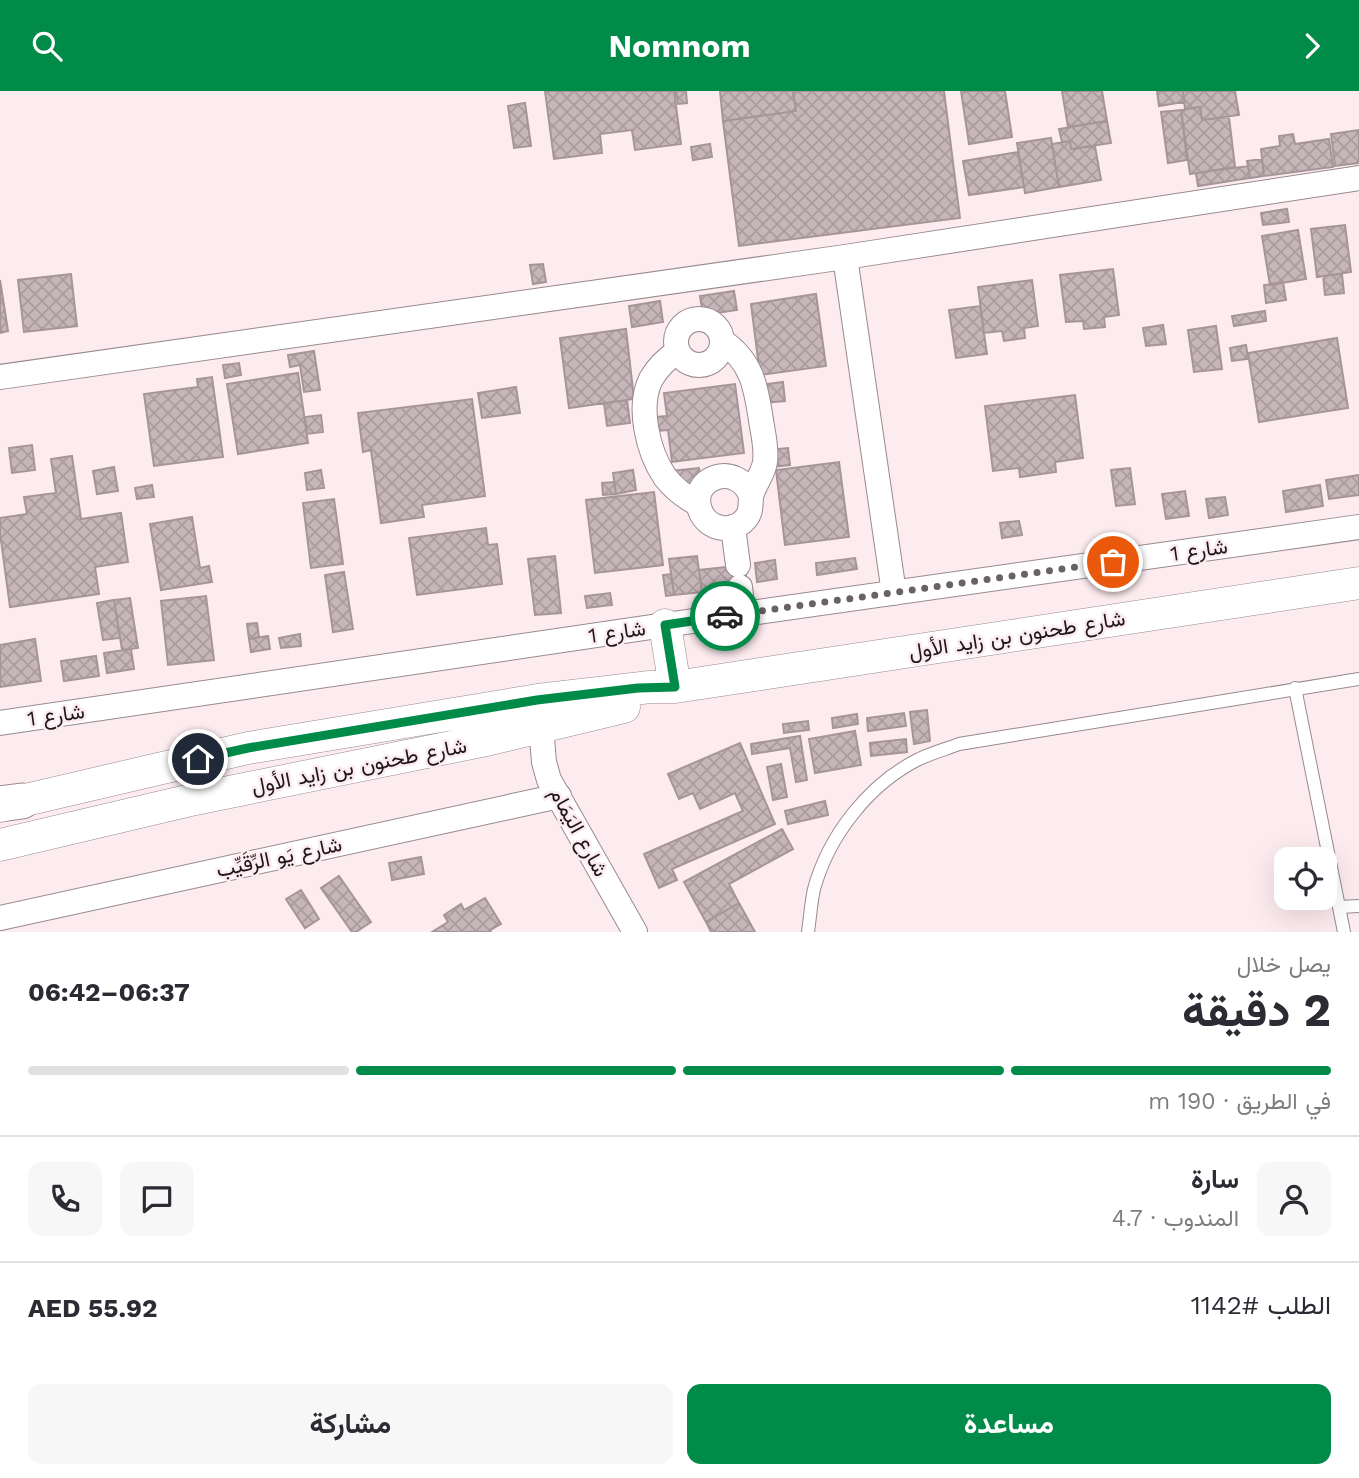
<!DOCTYPE html>
<html lang="ar">
<meta charset="utf-8">
<style>
:root{--surface:#fff;--page:#f7f7f7;--text:#2b2b33;--muted:#7c7c81;--line:#e1e1e2;--accent:#008b49}
body{margin:0;font-family:"Work Sans",Vazirmatn,sans-serif;background:var(--page);color:var(--text);direction:rtl;height:100vh;display:flex;flex-direction:column;font-size:26px;white-space:nowrap}
*{box-sizing:border-box;margin:0}
p{font-size:23px;color:var(--muted)}
.icon{flex:none;width:38px;height:38px;fill:none;stroke:currentColor;stroke-width:2;stroke-linecap:round;stroke-linejoin:round}
.map{position:relative;height:841px;overflow:hidden;direction:ltr}
.side{display:flex;flex-direction:column;background:var(--surface);flex:1}
.side>*{flex:none}
.fabs{position:absolute;left:1274px;top:756px;display:grid;gap:14px}
.fabs a{display:grid;place-items:center;width:63px;height:63px;border-radius:14px;background:var(--surface);box-shadow:0 7px 28px #0002;font-size:35px}
.pin{position:absolute;display:grid;place-items:center;width:60px;height:60px;color:#fff;margin:-30px;border:4px solid #fff;border-radius:50%;box-shadow:0 2px 7px #0007}
.courier{position:absolute;display:grid;place-items:center;width:70px;height:70px;margin:-35px;border:5px solid #008b49;border-radius:50%;background:#fff;color:#222;box-shadow:0 2px 9px #0007}
.summary em{font-style:normal;font-weight:700}
.summary div{display:flex;flex-direction:column-reverse}
.summary{display:flex;align-items:center;justify-content:space-between;height:119px;padding:0 28px}
h1{font-size:46px;font-weight:700;line-height:52px}
.bar{display:grid;grid-template-columns:repeat(4,1fr);gap:10px 7px;align-content:center;height:84px;padding:0 28px}
.bar i{height:9px;border-radius:5px;background:var(--line)}
.bar .selected{background:var(--accent)}
.bar p{grid-column:span 4}
.line{display:flex;align-items:center;gap:18px;padding:0 28px;border-top:2px solid var(--line)}
.line div{flex:1}
.round{display:grid;place-items:center;flex:none;width:74px;height:74px;border-radius:14px;background:var(--page)}
.action{display:flex;gap:14px;margin-top:auto;padding:14px 28px}
.action a{flex:1;height:80px;border-radius:14px;background:var(--accent);color:#fff;font-size:28px;font-weight:700;line-height:80px;text-align:center}
.action a+a{background:var(--page);color:var(--text)}
header{display:flex;justify-content:space-between;align-items:center;height:91px;padding:0 28px;background:var(--accent);color:#fff;font-size:32px;font-weight:700}
.map>svg:first-child{display:block}
.building{fill:url(#building-cross-hatch);stroke:#a59599;stroke-width:2}
.lines{fill:none;stroke-linecap:round;stroke-linejoin:round}
.service-casing{stroke:#998a8d;stroke-width:14}
.minor-casing{stroke:#998a8d;stroke-width:26}
.tertiary-casing{stroke:#998a8d;stroke-width:33}
.secondary-casing{stroke:#998a8d;stroke-width:37}
.service{stroke:#fff;stroke-width:12}
.minor{stroke:#fff;stroke-width:24}
.tertiary{stroke:#fff;stroke-width:32}
.secondary{stroke:#fff;stroke-width:35}
.done{stroke:#6a6163;stroke-width:7;stroke-dasharray:0 12.6}
.route{stroke:#008b49;stroke-width:9}
.labels{text-anchor:middle;stroke-width:5;stroke-linejoin:round;paint-order:stroke}
.street-label{font-size:21px;fill:#1c1618;stroke:#fcebef}
</style>
<header><svg class="icon" aria-label="forward" viewBox="0 0 24 24"><path d="M9 5l7 7-7 7"/></svg>Nomnom<svg class="icon" aria-label="search" viewBox="0 0 24 24"><circle cx="10" cy="10" r="6"/><path d="M15 15l6 6"/></svg></header>
<div class="map">
<svg width="1359" height="841" viewBox="0 0 1359 841">
<defs>
<pattern id="building-cross-hatch" width="8" height="8" patternUnits="userSpaceOnUse" patternTransform="scale(1.75)"><rect width="8" height="8" fill="#c6b6b9"/><path d="M0 0l8 8M0 8l8-8" fill="none" stroke="#aa9c9e"/></pattern>
</defs>
<rect width="100%" height="100%" fill="#fcebef"/>
<path class="building" d="M545,0H674L681,53L635,59L632,39L600,43L602,62L554,68Z
M676,0H686L687,12L678,13Z
M720,0H793L796,20L723,30Z
M793,0H944L960,127L739,155L723,30L796,20Z
M961,0H1005L1012,46L969,53Z
M1062,0H1102L1107,30L1068,36Z
M1157,0H1183L1184,11L1159,15Z
M1183,0H1235L1239,24L1202,29L1200,16L1185,18Z
M525,12L531,55L514,57L508,15Z
M1200,16L1202,29L1229,26L1235,76L1190,83L1181,19Z
M1181,19L1187,69L1168,72L1161,21Z
M1107,30L1111,52L1071,58L1070,50L1062,51L1059,38Z
M1359,39V72L1335,75L1331,43Z
M1293,43L1295,53L1329,48L1333,76L1264,85L1261,58L1280,55L1279,45Z
M1051,47L1059,96L1025,102L1017,52Z
M1070,50L1071,58L1095,55L1101,89L1059,96L1052,53Z
M710,53L712,66L693,69L691,56Z
M1018,61L1024,96L969,104L963,70Z
M1262,68L1264,85L1250,87L1247,70Z
M1248,75L1250,87L1198,95L1196,82Z
M1287,118L1289,131L1263,134L1261,122Z
M1345,134L1351,181L1317,186L1311,138Z
M1298,139L1306,188L1270,194L1262,145Z
M543,173L546,191L533,193L530,174Z
M1113,178L1119,224L1104,226L1105,236L1084,238L1083,230L1066,231L1060,184Z
M71,183L77,235L24,241L18,189Z
M1342,183L1344,202L1325,204L1323,185Z
M0,189L8,240L0,242Z
M1032,189L1038,235L1024,237L1025,247L1004,250L1002,240L984,242L978,196Z
M1283,191L1286,209L1266,212L1264,194Z
M734,200L737,219L703,224L700,205Z
M816,203L826,275L760,284L751,213Z
M660,210L663,231L632,236L629,215Z
M980,215L987,263L956,267L949,219Z
M1265,220L1266,230L1234,235L1232,225Z
M1163,234L1166,253L1146,255L1143,237Z
M1216,235L1222,278L1194,281L1188,239Z
M626,238L634,308L569,317L560,247Z
M1337,247L1348,317L1259,331L1248,262Z
M1246,254L1248,268L1232,270L1230,257Z
M314,260L320,299L304,301L300,274L290,276L288,264Z
M239,272L241,284L225,287L223,274Z
M298,282L308,352L238,363L227,293Z
M212,286L223,366L154,375L144,303L198,296L197,288Z
M783,291L785,310L763,312L761,294Z
M735,293L744,362L672,371L668,339L658,340L656,326L667,325L664,302Z
M516,296L520,322L482,327L478,302Z
M1075,304L1083,367L1055,371L1056,381L1020,386L1019,377L993,380L985,315Z
M472,308L485,405L422,414L424,426L381,432L371,359L363,361L358,322Z
M627,309L630,332L607,335L604,312Z
M321,324L323,341L307,343L305,326Z
M32,354L35,379L12,382L9,357Z
M788,357L790,374L771,376L769,359Z
M72,365L81,428L121,422L128,471L95,476L99,503L10,516L0,442V427L27,423L24,406L56,402L51,368Z
M839,371L849,446L785,454L776,379Z
M114,376L118,400L97,403L93,380Z
M699,377L700,392L672,394L671,380Z
M1130,377L1135,413L1116,415L1111,379Z
M321,379L324,397L307,399L305,382Z
M633,379L636,399L616,403L613,382Z
M1359,384V404L1329,408L1326,389Z
M614,391L616,403L603,404L602,392Z
M152,394L154,406L137,408L135,397Z
M1320,394L1323,415L1286,421L1283,400Z
M1185,400L1189,425L1166,428L1162,403Z
M654,401L663,474L595,482L586,409Z
M1225,406L1228,424L1209,427L1206,408Z
M334,408L343,473L311,477L303,412Z
M192,426L200,477L209,475L212,491L161,499L150,433Z
M1019,430L1022,444L1002,447L1000,432Z
M486,437L488,454L497,453L502,493L417,504L409,447Z
M555,465L561,522L535,524L528,468Z
M697,465L702,501L674,504L669,468Z
M855,467L857,478L817,484L816,472Z
M775,469L777,488L757,491L755,472Z
M745,474L747,495L702,501L699,479Z
M344,481L353,538L333,541L325,484Z
M671,483L674,504L666,505L663,484Z
M610,502L612,514L587,517L585,505Z
M206,505L214,569L168,574L161,510Z
M130,507L138,557L122,559L114,509Z
M114,509L120,547L103,549L97,512Z
M257,532L259,546L249,548L247,533Z
M300,543L301,555L281,557L279,547Z
M268,545L270,558L251,561L249,548Z
M35,548L41,590L0,596V554Z
M131,558L134,578L107,582L104,562Z
M96,565L99,585L64,590L61,570Z
M927,619L930,650L914,653L910,621Z
M904,622L906,635L868,640L867,627Z
M857,623L858,633L833,637L832,627Z
M808,630L809,639L784,642L783,633Z
M855,640L861,674L815,682L809,648Z
M800,645L807,689L796,691L790,657L752,663L751,653Z
M906,648L907,661L871,665L870,652Z
M740,652L775,733L672,778L677,789L659,797L644,763L743,720L735,702L700,718L693,702L679,708L668,683Z
M781,673L787,706L773,709L767,676Z
M825,710L828,724L788,733L785,720Z
M782,738L793,758L729,793L739,812L706,831L684,791Z
M421,766L424,783L392,789L389,772Z
M339,785L371,831L356,841H352L321,797Z
M301,799L319,828L305,837L286,808Z
M485,807L501,833L490,839L491,841H432L448,831L444,824L461,813L464,819Z
M739,812L755,841H711L706,831Z"/>
<g class="lines">
<g class="service-casing">
<path id="service" d="M1295,597L1344,841
M1339,816L1359,815
M808,841C810,827 811,812 814,798C829,744 869,693 919,668C932,662 946,658 959,653L1359,588"/>
</g>
<g class="minor-casing">
<path id="minor" d="M845,166L894,502
M676 251a23 23 0 1 1 46 0a23 23 0 1 1-46 0Z
M722,250C752,270 756,296 761,329C763,343 767,357 765,371C763,384 753,395 751,406C750,413 752,419 747,426C734,444 707,439 700,419C688,387 737,369 751,405
M677,261C666,268 658,276 651,288C637,316 648,361 665,386C674,398 685,406 698,413
M0,286L845,166L1359,87
M733,436L738,474
M740,496L743,523
M0,632L665,534L1359,436
M541,636L544,671L549,689L635,841
M0,827L559,705"/>
</g>
<g class="tertiary-casing">
<path id="tertiary" d="M665,534L675,596
M0,715L248,657L538,609L650,596H675L1359,492
M0,754L195,708L486,649L624,616"/>
</g>
<g class="secondary-casing">
<path id="secondary" d="M0,713L22,710"/>
</g>
<use href="#service" class="service"/>
<use href="#minor" class="minor"/>
<use href="#tertiary" class="tertiary"/>
<use href="#secondary" class="secondary"/>
</g>
<g class="lines">
<path class="done" d="M725,525L1113,471"/>
<path class="route" d="M198,668L248,657L537,609L638,597L675,596L665,534L725,525"/>
</g>
<g class="labels">
<g class="street-label">
<text transform="translate(1199 459) rotate(-8)" y="7">شارع 1</text>
<text transform="translate(617 541) rotate(-8)" y="7">شارع 1</text>
<text transform="translate(1017 544) rotate(-9)" y="7">شارع طحنون بن زايد الأول</text>
<text transform="translate(56 624) rotate(-8)" y="7">شارع 1</text>
<text transform="translate(359 675) rotate(-11)" y="7">شارع طحنون بن زايد الأول</text>
<text transform="translate(579 741) rotate(61)" y="7">شارع اليَمَام</text>
<text transform="translate(279 766) rotate(-12)" y="7">شارع يَو الرِّقَيِّب</text>
</g>
</g>
</svg>
<div class="fabs">
<a><svg class="icon" aria-label="locate" viewBox="0 0 24 24"><circle cx="12" cy="12" r="6"/><path d="M12 2v4M12 18v4M2 12h4M18 12h4"/></svg></a>
</div>
<div class="pin" style="left:1113px;top:471px;background:#ea580c"><svg class="icon" aria-label="bag" viewBox="0 0 24 24"><path d="M5 8h14l-1 12H6zM9 8a3 3 0 0 1 6 0"/></svg></div>
<div class="pin" style="left:198px;top:668px;background:#1f2937"><svg class="icon" aria-label="home" viewBox="0 0 24 24"><path d="M3 11l9-7 9 7M6 9v11h12V9"/></svg></div>
<div class="courier" style="left:725px;top:525px"><svg class="icon" aria-label="car" viewBox="0 0 24 24"><path d="M5 17H2v-5l4-1 3-4h7l3 4 3 1v5h-3M9 17h6M6 11h13"/><circle cx="7" cy="17" r="2"/><circle cx="17" cy="17" r="2"/></svg></div>
</div>
<section class="side">
<div class="summary"><div><h1>2 دقيقة</h1><p>يصل خلال</p></div><em>06:37–06:42</em></div>
<div class="bar"><i class="selected"></i><i class="selected"></i><i class="selected"></i><i></i><p>في الطريق · 190 m</p></div>
<div class="line" style="height:126px"><a class="round"><svg class="icon" aria-label="person" viewBox="0 0 24 24"><circle cx="12" cy="8" r="4"/><path d="M4 21q1-7 8-7t8 7"/></svg></a><div><b>سارة</b><p>المندوب · 4.7</p></div><a class="round"><svg class="icon" aria-label="chat" viewBox="0 0 24 24"><path d="M4 5h16v11H9l-5 4z"/></svg></a><a class="round"><svg class="icon" aria-label="phone" viewBox="0 0 24 24"><path d="M5 4h4l2 5-3 2q2 4 5 5l2-3 5 2v4C11 20 4 13 5 4z"/></svg></a></div>
<div class="line" style="height:91px"><div>الطلب #1142</div><b>AED 55.92</b></div>
<div class="action"><a>مساعدة</a><a>مشاركة</a></div>
</section>
